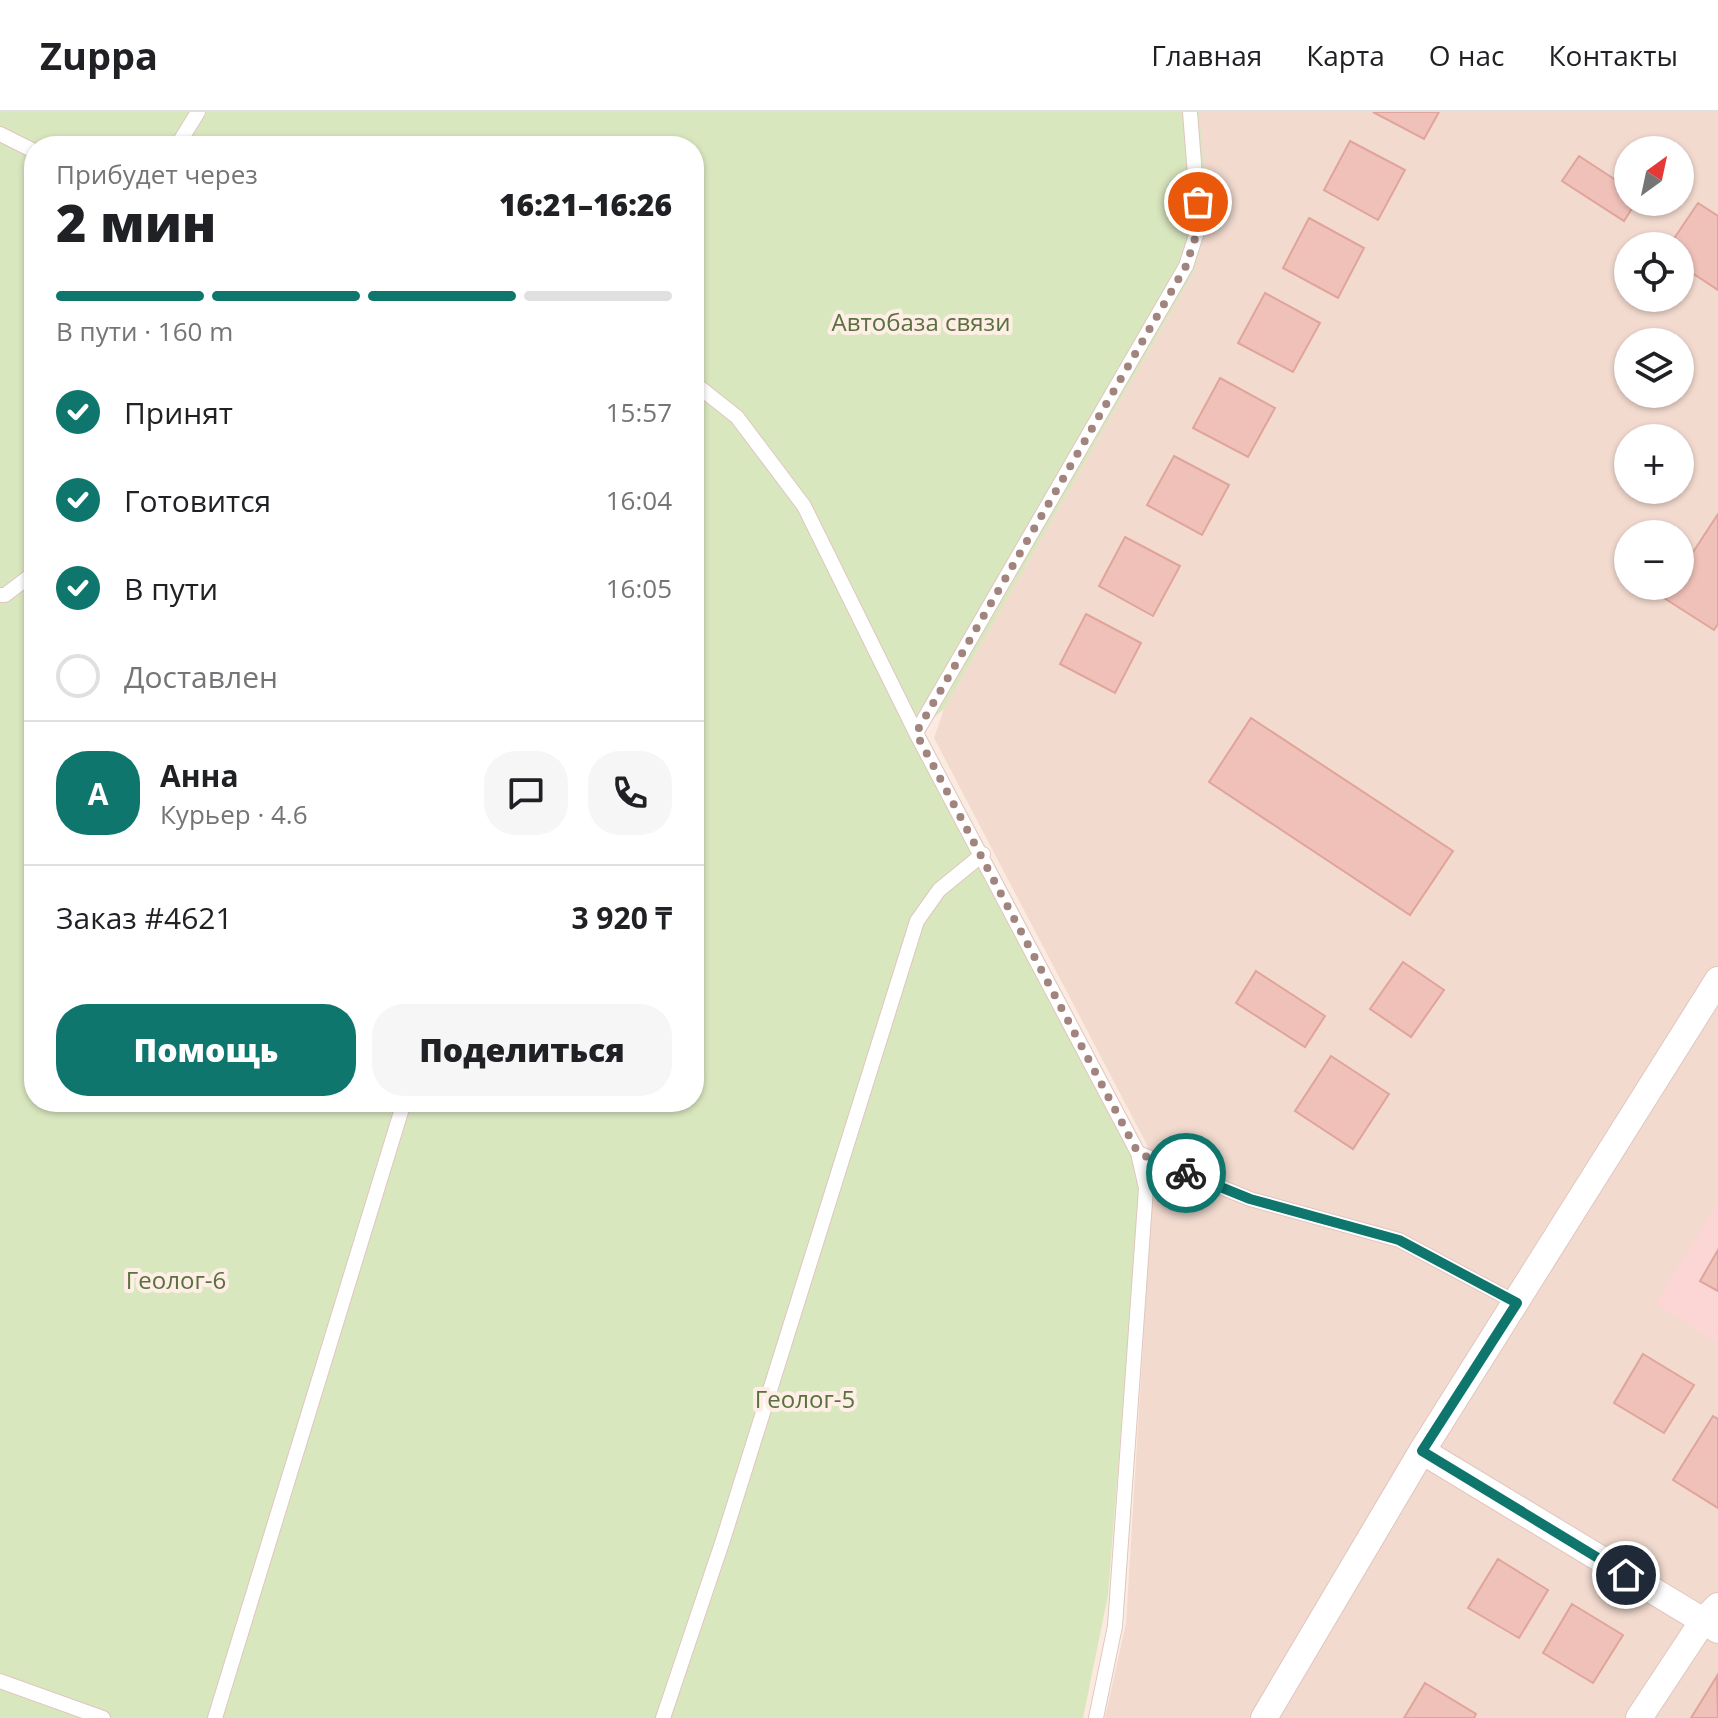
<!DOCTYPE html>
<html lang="ru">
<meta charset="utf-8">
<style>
:root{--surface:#fff;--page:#f6f6f6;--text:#202124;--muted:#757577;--line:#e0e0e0;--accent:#0f766e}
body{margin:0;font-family:"Open Sans",sans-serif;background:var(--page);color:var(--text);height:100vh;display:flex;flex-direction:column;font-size:30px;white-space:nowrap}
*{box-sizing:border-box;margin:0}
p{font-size:26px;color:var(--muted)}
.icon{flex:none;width:44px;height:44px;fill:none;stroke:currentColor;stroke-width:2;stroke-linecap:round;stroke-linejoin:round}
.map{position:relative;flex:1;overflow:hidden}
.sheet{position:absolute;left:24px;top:24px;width:680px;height:976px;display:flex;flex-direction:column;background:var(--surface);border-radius:32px;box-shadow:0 2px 6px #0004}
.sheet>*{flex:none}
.needle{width:52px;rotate:33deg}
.controls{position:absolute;left:1614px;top:24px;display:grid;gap:16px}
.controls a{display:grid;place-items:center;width:80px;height:80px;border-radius:50%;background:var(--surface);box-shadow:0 2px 6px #0004;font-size:40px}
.pin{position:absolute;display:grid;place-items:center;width:68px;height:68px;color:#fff;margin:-34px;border:4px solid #fff;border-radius:50%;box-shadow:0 2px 8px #0007}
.courier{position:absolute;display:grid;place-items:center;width:80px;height:80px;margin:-40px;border:6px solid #0f766e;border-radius:50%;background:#fff;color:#222;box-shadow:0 2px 10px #0007}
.overview em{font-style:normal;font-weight:800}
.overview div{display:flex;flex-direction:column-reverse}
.overview{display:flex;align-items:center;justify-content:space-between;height:136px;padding:0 32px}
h1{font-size:52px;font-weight:800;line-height:60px}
.bar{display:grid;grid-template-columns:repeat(4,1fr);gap:12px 8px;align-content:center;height:96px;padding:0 32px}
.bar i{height:10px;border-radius:6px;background:var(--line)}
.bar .on{background:var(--accent)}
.bar p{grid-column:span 4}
.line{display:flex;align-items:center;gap:20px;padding:0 32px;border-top:2px solid var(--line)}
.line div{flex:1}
.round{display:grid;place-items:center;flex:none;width:84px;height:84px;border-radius:32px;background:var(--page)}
ol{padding:0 32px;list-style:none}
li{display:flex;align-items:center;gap:24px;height:88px}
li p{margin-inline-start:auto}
li .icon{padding:8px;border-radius:50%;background:var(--accent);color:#fff;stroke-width:4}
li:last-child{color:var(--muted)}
li i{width:44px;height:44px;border:4px solid var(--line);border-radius:50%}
.primary-button{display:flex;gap:16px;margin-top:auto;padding:16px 32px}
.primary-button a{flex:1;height:92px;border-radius:32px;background:var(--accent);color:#fff;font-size:32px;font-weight:800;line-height:92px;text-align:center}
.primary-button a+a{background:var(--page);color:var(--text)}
header{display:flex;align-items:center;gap:48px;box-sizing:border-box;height:112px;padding:0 40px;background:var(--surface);border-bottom:2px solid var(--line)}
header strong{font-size:38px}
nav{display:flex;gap:44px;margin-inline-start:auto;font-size:28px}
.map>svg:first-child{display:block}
.residential{fill:#f2dacf;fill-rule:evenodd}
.commercial{fill:#fbd6d4}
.green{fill:#d9e7bf;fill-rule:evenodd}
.building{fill:#efc1b9;stroke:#e1a49a;stroke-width:2}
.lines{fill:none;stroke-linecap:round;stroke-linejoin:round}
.service-casing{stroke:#e0c6bf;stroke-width:16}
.minor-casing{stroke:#e0c6bf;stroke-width:28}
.service{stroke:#fff;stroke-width:14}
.minor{stroke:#fff;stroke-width:26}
.done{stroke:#a1847e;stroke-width:8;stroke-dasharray:0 14.4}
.route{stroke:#0f766e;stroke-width:10}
.labels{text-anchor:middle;stroke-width:8;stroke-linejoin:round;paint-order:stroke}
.park-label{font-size:24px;fill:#59703f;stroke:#feeee5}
</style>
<header>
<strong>Zuppa</strong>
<nav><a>Главная</a><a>Карта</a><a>О нас</a><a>Контакты</a></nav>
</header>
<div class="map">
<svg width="1718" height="1606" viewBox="0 0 1718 1606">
<rect width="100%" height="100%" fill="#fbeae0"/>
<path class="residential" d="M1199,0H1718V1606H1105L1126,1511L1154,1054L1146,1031L934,626L944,597L1193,162ZM1628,38H1680V90H1628ZM1628,134H1680V186H1628ZM1628,230H1680V282H1628ZM1628,326H1680V378H1628ZM1628,422H1680V474H1628Z"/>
<path class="commercial" d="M1718,1090V1231L1655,1191Z"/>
<path class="green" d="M0,0H1199L1208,91L1206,118L1193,162L944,597L916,621L1143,1039L1108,1483L1083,1606H0ZM34,34H694V990H34Z"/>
<path class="building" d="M1373,0H1439L1424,27Z
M1350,29L1405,58L1378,108L1324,78Z
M1579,44L1628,76V90H1636L1624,109L1562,69Z
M1698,91L1718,104V178L1680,153V134H1669Z
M1309,106L1364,136L1338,186L1283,156Z
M1265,181L1320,211L1293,260L1238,231Z
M1220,266L1275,296L1248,345L1193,316Z
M1174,344L1229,373L1202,423L1147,393Z
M1718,402V512L1714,518L1664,486L1671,474H1680V460Z
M1125,425L1180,454L1153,504L1099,474Z
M1086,502L1141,531L1115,581L1060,552Z
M1251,606L1453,739L1410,803L1209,670Z
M1403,850L1444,878L1411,925L1370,897Z
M1256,859L1325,904L1305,935L1236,891Z
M1331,944L1389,982L1353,1037L1295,999Z
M1718,1138V1179L1700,1169Z
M1643,1242L1694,1273L1664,1321L1614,1291Z
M1713,1304L1718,1307V1396L1673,1368Z
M1498,1447L1548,1478L1519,1526L1468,1496Z
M1572,1492L1623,1523L1593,1571L1543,1541Z
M1717,1564L1718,1606H1691Z
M1425,1571L1476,1602L1474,1606H1404Z"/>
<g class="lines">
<g class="service-casing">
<path id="service" d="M0,22L34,39
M177,34L198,0
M694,271L737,305L804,394L916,621L1138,1041L1146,1076L1115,1514L1096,1606
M0,483H5L34,461
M916,621L1186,154L1199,114L1190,0
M1138,1041L1250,1087L1399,1128L1517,1191
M0,1569L103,1606
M215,1606L404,990
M663,1606L723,1428L917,809L939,778L983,742"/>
</g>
<g class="minor-casing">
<path id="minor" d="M1422,1339L1718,1518
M1264,1606L1422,1339L1718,868
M1639,1606L1703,1509L1718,1494"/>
</g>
<use href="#service" class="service"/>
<use href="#minor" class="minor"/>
</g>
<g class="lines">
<path class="done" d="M1186,1061L1138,1041L916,621L1186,154L1199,114L1198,90"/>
<path class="route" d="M1186,1061L1250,1087L1399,1128L1517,1191L1422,1339L1626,1463"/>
</g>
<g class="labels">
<g class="park-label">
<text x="921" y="219">Автобаза связи</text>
<text x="176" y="1177">Геолог-6</text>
<text x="805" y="1296">Геолог-5</text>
</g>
</g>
</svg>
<div class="controls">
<a><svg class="needle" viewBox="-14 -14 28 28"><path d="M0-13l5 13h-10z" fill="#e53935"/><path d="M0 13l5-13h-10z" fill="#757577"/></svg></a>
<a><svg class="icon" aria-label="locate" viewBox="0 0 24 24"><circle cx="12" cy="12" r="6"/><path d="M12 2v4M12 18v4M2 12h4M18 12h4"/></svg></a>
<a><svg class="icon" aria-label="layers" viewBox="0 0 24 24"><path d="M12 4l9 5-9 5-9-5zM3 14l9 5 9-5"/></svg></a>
<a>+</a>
<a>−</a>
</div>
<div class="pin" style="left:1198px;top:90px;background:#ea580c"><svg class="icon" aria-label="bag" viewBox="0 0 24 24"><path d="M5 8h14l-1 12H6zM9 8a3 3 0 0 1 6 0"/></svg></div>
<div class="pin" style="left:1626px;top:1463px;background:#1f2937"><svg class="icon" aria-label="home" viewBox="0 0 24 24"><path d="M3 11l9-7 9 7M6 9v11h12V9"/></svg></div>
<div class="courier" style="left:1186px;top:1061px"><svg class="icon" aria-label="bike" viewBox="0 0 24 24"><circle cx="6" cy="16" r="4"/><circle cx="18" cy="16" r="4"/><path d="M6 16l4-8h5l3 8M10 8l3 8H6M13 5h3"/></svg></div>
<section class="sheet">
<div class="overview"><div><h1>2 мин</h1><p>Прибудет через</p></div><em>16:21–16:26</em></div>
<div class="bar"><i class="on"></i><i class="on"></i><i class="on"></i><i></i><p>В пути · 160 m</p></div>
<ol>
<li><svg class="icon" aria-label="check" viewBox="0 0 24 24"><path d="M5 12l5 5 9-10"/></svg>Принят<p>15:57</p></li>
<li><svg class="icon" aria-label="check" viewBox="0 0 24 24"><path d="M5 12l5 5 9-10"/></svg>Готовится<p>16:04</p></li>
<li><svg class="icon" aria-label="check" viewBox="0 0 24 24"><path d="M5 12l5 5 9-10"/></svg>В пути<p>16:05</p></li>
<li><i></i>Доставлен</li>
</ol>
<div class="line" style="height:144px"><b class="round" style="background:var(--accent);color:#fff">А</b><div><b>Анна</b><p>Курьер · 4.6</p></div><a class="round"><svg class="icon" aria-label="chat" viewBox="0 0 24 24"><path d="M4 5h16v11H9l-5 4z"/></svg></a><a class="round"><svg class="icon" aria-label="phone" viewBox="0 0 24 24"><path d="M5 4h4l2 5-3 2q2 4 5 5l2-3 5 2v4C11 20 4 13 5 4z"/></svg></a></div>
<div class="line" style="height:104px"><div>Заказ #4621</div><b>3 920 ₸</b></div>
<div class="primary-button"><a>Помощь</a><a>Поделиться</a></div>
</section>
</div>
